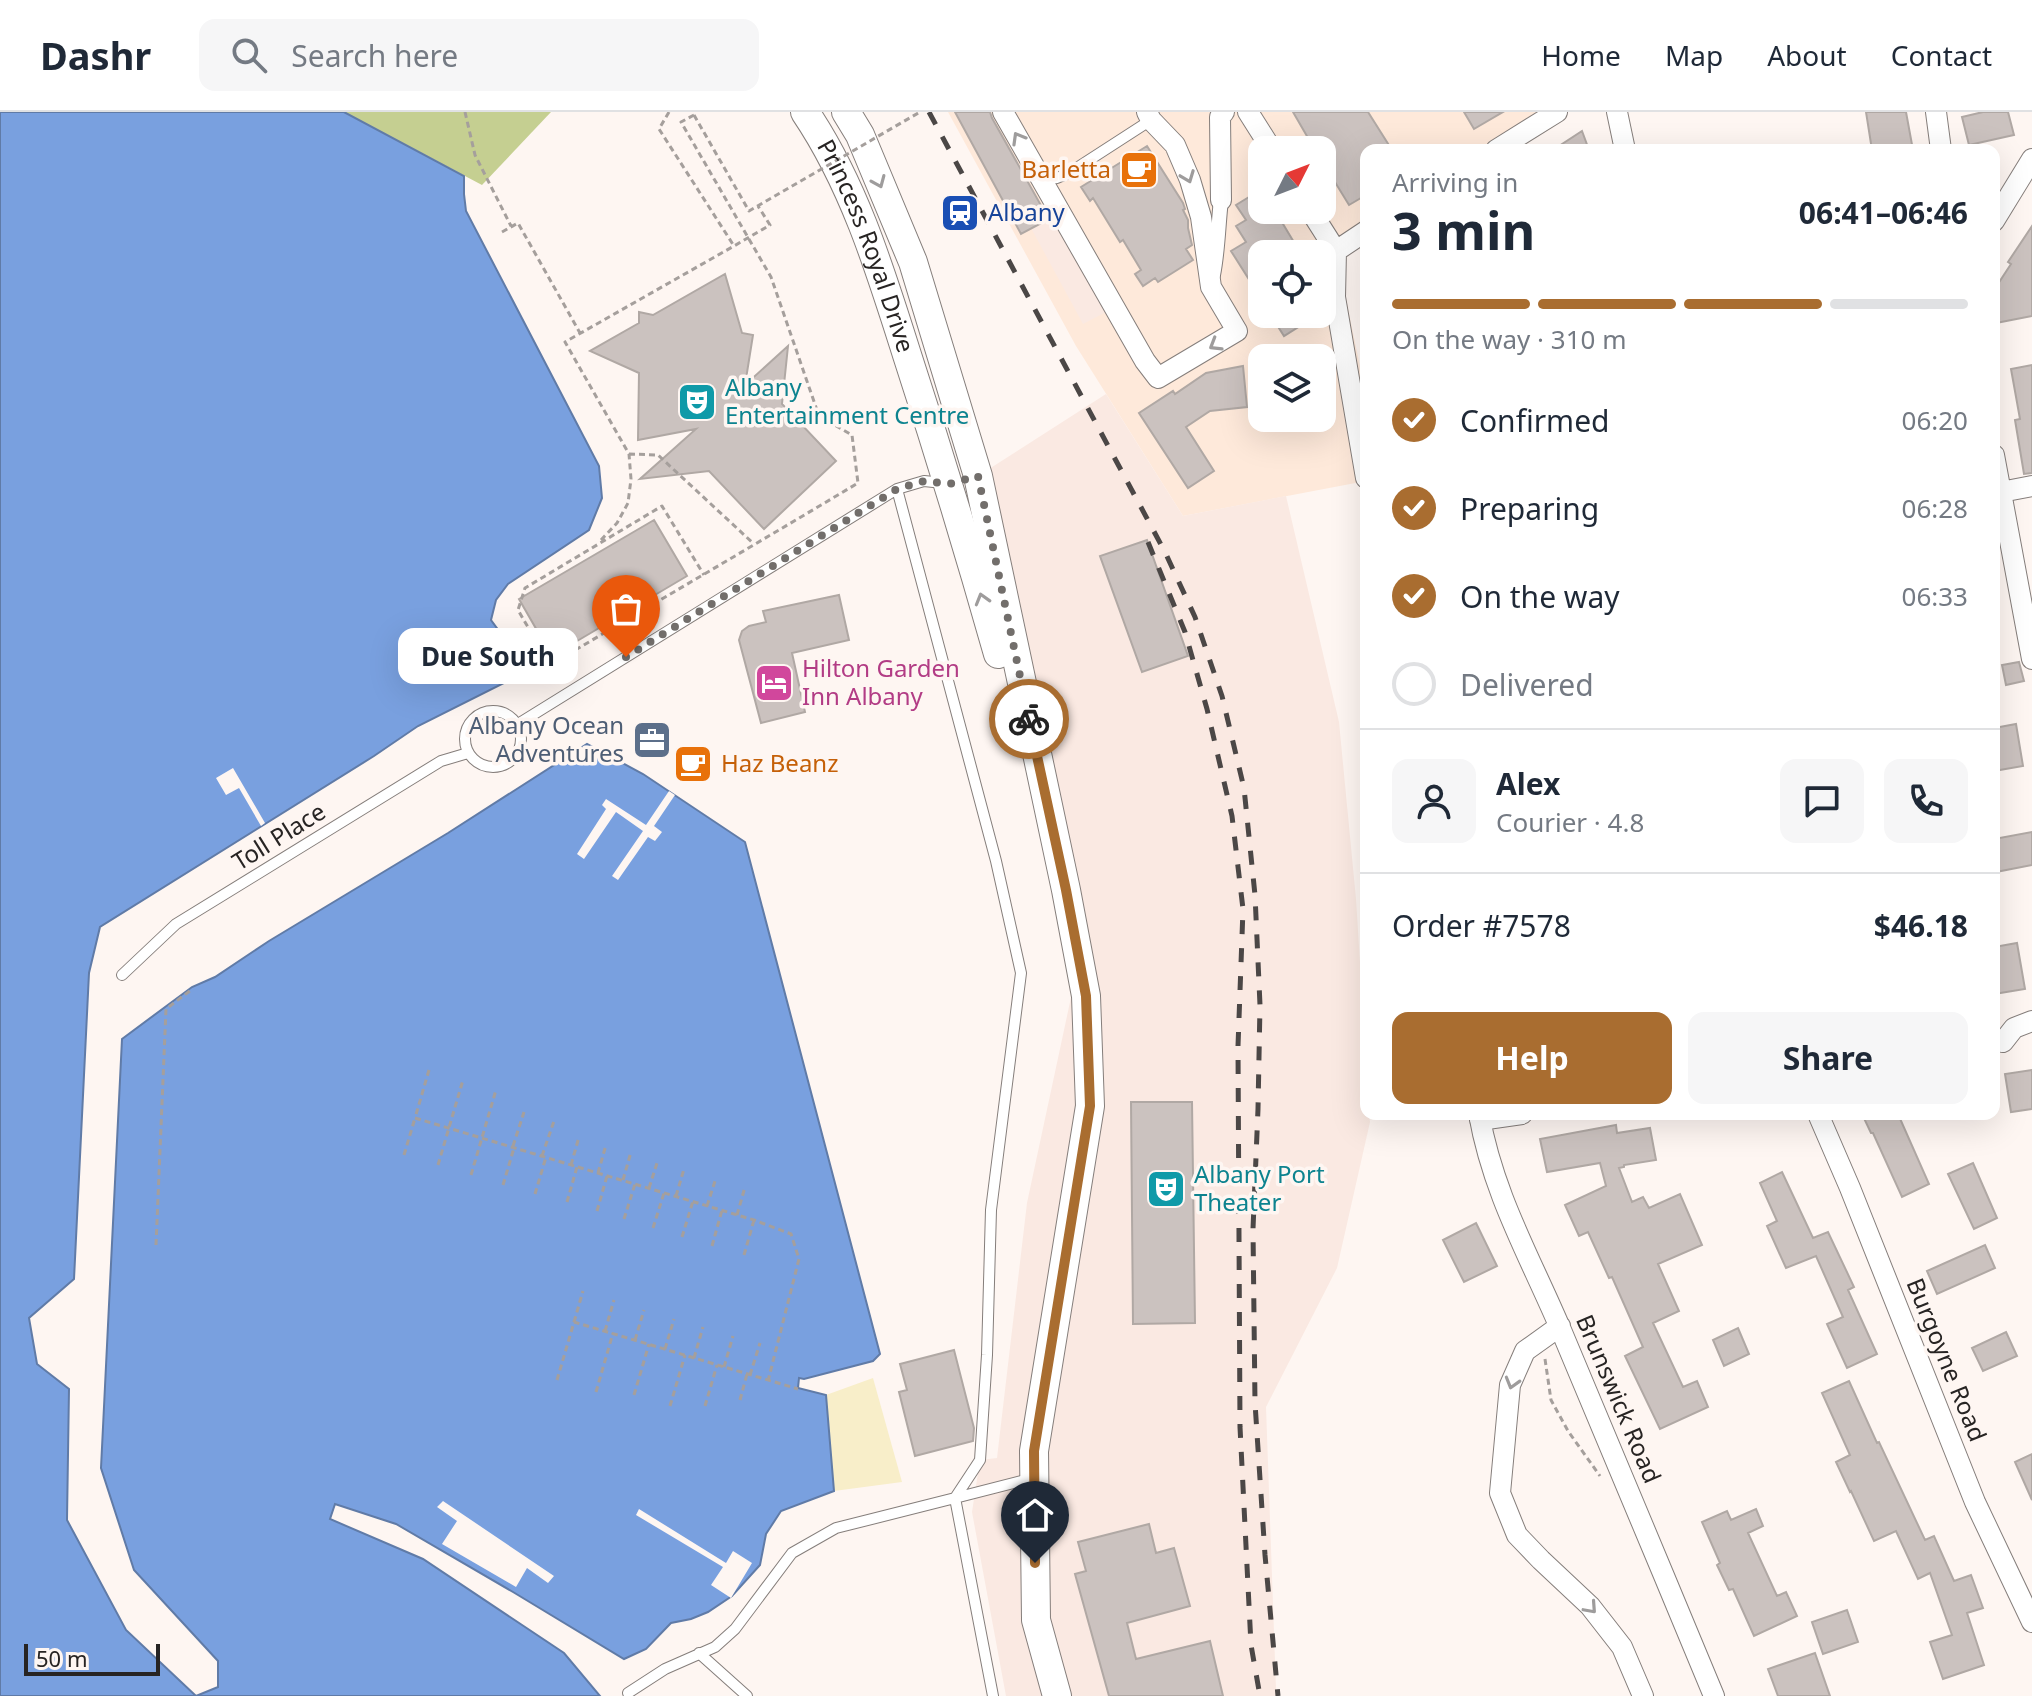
<!DOCTYPE html>
<meta charset="utf-8">
<style>
:root{--surface:#fff;--page:#f6f6f7;--text:#1f2937;--muted:#747a83;--line:#e0e1e3;--accent:#a96d30}
body{margin:0;font-family:"Noto Sans",sans-serif;background:var(--page);color:var(--text);height:100vh;display:flex;flex-direction:column;font-size:30px;white-space:nowrap}
*{box-sizing:border-box;margin:0}
p{font-size:26px;color:var(--muted)}
.icon{flex:none;width:44px;height:44px;fill:none;stroke:currentColor;stroke-width:2;stroke-linecap:round;stroke-linejoin:round}
.map{position:relative;flex:1;overflow:hidden}
.side{position:absolute;left:1360px;top:32px;width:640px;height:976px;display:flex;flex-direction:column;background:var(--surface);border-radius:16px;box-shadow:0 8px 32px #0002}
.side>*{flex:none}
.needle{width:52px;rotate:48deg}
.buttons{position:absolute;left:1248px;top:24px;display:grid;gap:16px}
.buttons a{display:grid;place-items:center;width:88px;height:88px;border-radius:16px;background:var(--surface);box-shadow:0 8px 32px #0002;font-size:40px}
.scale{position:absolute;left:24px;bottom:20px;width:136px;box-sizing:border-box;padding-left:8px;border:4px solid #272423;border-top:0;font-size:22px;line-height:28px;white-space:nowrap;color:#272423;-webkit-text-stroke:6px #fef6f2;paint-order:stroke}
.pin{position:absolute;display:grid;place-items:center;width:68px;height:68px;color:#fff;margin:-82px -34px;border-radius:50% 50% 50% 0;rotate:-45deg;box-shadow:0 0 8px #0007}
.pin .icon{rotate:45deg}
.courier{position:absolute;display:grid;place-items:center;width:80px;height:80px;margin:-40px;border:6px solid #a96d30;border-radius:50%;background:#fff;color:#222;box-shadow:0 2px 10px #0007}
.bubble{position:absolute;height:56px;border-radius:16px;background:var(--surface);box-shadow:0 8px 32px #0002;font-size:26px;font-weight:700;line-height:56px;text-align:center}
.head em{font-style:normal;font-weight:700}
.head div{display:flex;flex-direction:column-reverse}
.head{display:flex;align-items:center;justify-content:space-between;height:136px;padding:0 32px}
h1{font-size:52px;font-weight:700;line-height:60px}
.bar{display:grid;grid-template-columns:repeat(4,1fr);gap:12px 8px;align-content:center;height:96px;padding:0 32px}
.bar i{height:10px;border-radius:6px;background:var(--line)}
.bar .current{background:var(--accent)}
.bar p{grid-column:span 4}
.line{display:flex;align-items:center;gap:20px;padding:0 32px;border-top:2px solid var(--line)}
.line div{flex:1}
.round{display:grid;place-items:center;flex:none;width:84px;height:84px;border-radius:16px;background:var(--page)}
ol{padding:0 32px;list-style:none}
li{display:flex;align-items:center;gap:24px;height:88px}
li p{margin-inline-start:auto}
li .icon{padding:8px;border-radius:50%;background:var(--accent);color:#fff;stroke-width:4}
li:last-child{color:var(--muted)}
li i{width:44px;height:44px;border:4px solid var(--line);border-radius:50%}
.primary-button{display:flex;gap:16px;margin-top:auto;padding:16px 32px}
.primary-button a{flex:1;height:92px;border-radius:16px;background:var(--accent);color:#fff;font-size:32px;font-weight:700;line-height:92px;text-align:center}
.primary-button a+a{background:var(--page);color:var(--text)}
header{display:flex;align-items:center;gap:48px;box-sizing:border-box;height:112px;padding:0 40px;background:var(--surface);border-bottom:2px solid var(--line)}
header strong{font-size:38px}
nav{display:flex;gap:44px;margin-inline-start:auto;font-size:28px}
.search{width:560px;height:72px;background:var(--page);display:flex;align-items:center;gap:20px;box-sizing:border-box;padding:0 28px;border-radius:16px;color:var(--muted);font-size:30px}
.map>svg:first-child{display:block}
.commercial{fill:#fee9da;fill-rule:evenodd}
.built{fill:#fae9e2}
.green{fill:#c5cf91}
.sand{fill:#f8eec9}
.water{fill:#79a0df;stroke:#607ba7;stroke-width:2}
.pier{fill:#fef6f2}
.building{fill:#cbc2bf;stroke:#b0a8a4;stroke-width:2}
.lines{fill:none;stroke-linecap:round;stroke-linejoin:round}
.service-casing{stroke:#857e7b;stroke-width:12}
.pedestrian-casing{stroke:#857e7b;stroke-width:16}
.minor-casing{stroke:#857e7b;stroke-width:22}
.secondary-casing{stroke:#857e7b;stroke-width:30}
.path{stroke:#a59f9c;stroke-width:3;stroke-dasharray:6 4;stroke-linecap:butt}
.service{stroke:#fff;stroke-width:10}
.pedestrian{stroke:#fff;stroke-width:14}
.minor{stroke:#fff;stroke-width:20}
.secondary{stroke:#fff;stroke-width:28}
.rail{stroke:#4b4746;stroke-width:5;stroke-dasharray:14 14;stroke-linecap:butt}
.path-bridge{stroke:#a59f9c;stroke-width:3;stroke-dasharray:6 4;stroke-linecap:butt}
.oneway{stroke:#9e9c9c}
.done{stroke:#726e6b;stroke-width:8;stroke-dasharray:0 14.4}
.route{stroke:#a96d30;stroke-width:10}
.labels{text-anchor:middle;stroke-width:7;stroke-linejoin:round;paint-order:stroke}
.food-label{font-size:24px;fill:#c56008;stroke:#fef6f2;text-anchor:end}
.transit-label{font-size:24px;fill:#164399;stroke:#fef6f2;text-anchor:start}
.street-label{font-size:24px;fill:#272423;stroke:#fef6f2}
.culture-label{font-size:24px;fill:#0d838f;stroke:#fef6f2;text-anchor:start}
.hotel-label{font-size:24px;fill:#b23c85;stroke:#fef6f2;text-anchor:start}
.service-label{font-size:24px;fill:#4e5e75;stroke:#fef6f2;text-anchor:end}
</style>
<header>
<strong>Dashr</strong>
<div class="search"><svg class="icon" aria-label="search" viewBox="0 0 24 24"><circle cx="10" cy="10" r="6"/><path d="M15 15l6 6"/></svg>Search here</div>
<nav><a>Home</a><a>Map</a><a>About</a><a>Contact</a></nav>
</header>
<div class="map">
<svg width="2032" height="1584" viewBox="0 0 2032 1584">
<rect width="100%" height="100%" fill="#fef6f2"/>
<path class="commercial" d="M948,0H1557L1496,38H1366V119L1336,139L1366,283V369L1183,404L1076,234ZM1262,38H1322V98H1262ZM1262,142H1322V202H1262ZM1262,246H1322V306H1262Z"/>
<path class="built" d="M1056,103L1108,199L1083,212L1031,116Z
M1106,282L1183,404L1286,384L1339,610L1356,787L1366,945V1002H1369L1370,1010L1337,1156L1266,1295L1276,1577L1278,1584H1006L972,1400L980,1348L997,1346L1027,1091L1073,876L978,364Z"/>
<path class="green" d="M344,0H551L482,73Z"/>
<path class="sand" d="M873,1266L902,1370L834,1379L826,1283Z"/>
<path class="water" d="M0,0H344L464,64V82L466,99L599,354L602,386L589,418L508,472L496,488L491,508L521,549L504,571L418,614L374,644L100,815L89,861L74,1167L29,1206L37,1252L69,1277L67,1408L126,1518L196,1584L218,1575V1549L134,1458L101,1356L122,927L192,875L215,865L269,829L448,721L587,632L643,662L745,730L880,1242L873,1249L804,1267L799,1266L798,1276L826,1283L834,1379L781,1399L766,1422L760,1453L732,1484L708,1500L691,1507L671,1511L646,1537L624,1547L513,1480L396,1412L335,1392L330,1407L423,1447L564,1541L600,1584H0Z"/>
<path class="pier" d="M233,656L265,711L261,714L239,676L226,683L216,666Z
M669,679L675,683L654,714L662,720L655,729L648,725L618,768L612,764L643,719L616,700L584,747L577,742L606,697L602,693L606,687L646,713Z
M443,1389L554,1464L548,1471L527,1456L516,1475L442,1432L457,1409L437,1395Z
M639,1397L726,1451L733,1439L752,1451L731,1486L711,1473L723,1455L636,1403Z"/>
<path class="building" d="M955,0H990L992,6L1043,97L1041,98L1047,108L1021,122Z
M1293,0H1368L1392,38H1366V83L1349,93L1322,49V38H1315Z
M1464,0H1503L1474,17Z
M1866,0H1906L1913,38H1872Z
M1983,0H2008L2014,23L1969,33L1962,5Z
M1582,19L1589,38H1553Z
M1147,34L1183,91L1185,97L1183,98L1188,108V116L1192,133L1186,137L1193,148L1158,170L1155,166L1143,174L1135,162L1141,158L1123,128L1120,130L1093,86L1090,89L1081,75Z
M1249,85L1255,94L1261,90L1262,98H1266L1271,106L1277,102L1301,142H1262V188L1231,139L1246,130L1236,114L1246,108L1236,93Z
M2032,114V204L1996,211L1994,178L2011,152L2008,150Z
M725,162L742,221L753,223L745,273L788,234L782,292L836,349L764,417L709,359L640,367L696,317L638,328L639,261L590,239L639,211V200L653,203Z
M1270,202H1319L1284,224Z
M2032,253V361L2024,362L2015,308L2020,307L2011,257Z
M1243,254L1247,295L1210,299L1186,315L1214,359L1188,376L1139,301L1173,279L1175,282L1206,261Z
M654,408L687,464L567,535L557,518L542,527L519,487Z
M1147,428L1188,544L1142,560L1100,444Z
M839,483L849,528L792,541L805,600L761,611L739,528L742,519L749,514L766,510L763,499Z
M2019,550L2024,569L2006,573L2002,553Z
M2016,612L2023,654L1994,659V616Z
M2032,720V753L1996,760L1994,727Z
M2017,831L2025,877L1994,882V835Z
M2032,958V997L2011,1000L2005,962Z
M1131,990H1192L1195,1211L1133,1212Z
M1862,1002H1898L1929,1072L1902,1085L1873,1021H1871Z
M1616,1013L1617,1021L1650,1016L1656,1048L1624,1053V1055L1619,1056L1632,1090L1643,1085L1649,1096L1680,1082L1702,1133L1658,1152L1679,1199L1653,1211L1683,1275L1697,1269L1708,1295L1660,1317L1625,1244L1643,1235L1612,1165L1609,1166L1588,1120L1579,1124L1565,1093L1606,1074L1600,1051L1547,1060L1540,1027Z
M1973,1051L1997,1106L1974,1117L1948,1062Z
M1782,1060L1813,1126L1828,1120L1854,1175L1848,1178L1877,1242L1847,1256L1827,1212L1843,1205L1816,1144L1786,1156L1767,1114L1777,1109L1760,1071Z
M1476,1111L1497,1154L1464,1170L1443,1128Z
M1985,1133L1995,1156L1937,1182L1927,1159Z
M1738,1216L1749,1242L1724,1254L1713,1228Z
M2006,1220L2017,1244L1983,1259L1972,1236Z
M954,1238L974,1316L973,1329L915,1344L899,1280L907,1278L900,1252Z
M1849,1269L1877,1331L1879,1330L1925,1428L1934,1424L1954,1469L1971,1463L1983,1496L1967,1501L1984,1553L1943,1567L1930,1530L1952,1523L1930,1461L1918,1467L1896,1419L1874,1429L1851,1379L1850,1380L1836,1350L1850,1343L1822,1281Z
M2032,1342V1388L2015,1350Z
M1756,1397L1763,1414L1748,1421L1777,1484L1786,1480L1797,1504L1754,1524L1733,1477L1729,1478L1717,1453L1720,1451L1702,1410L1727,1399L1731,1408Z
M1149,1412L1156,1441L1174,1436L1190,1494L1127,1511L1136,1547L1210,1529L1223,1584H1109L1075,1462L1086,1459L1078,1430Z
M1847,1498L1858,1530L1823,1542L1812,1510Z
M1815,1541L1830,1584H1778L1768,1557Z"/>
<g class="lines">
<g class="service-casing">
<path id="service" d="M1042,68L1057,66L1069,61L1151,8
M465 627a28 28 0 1 1 56 0a28 28 0 1 1-56 0Z
M518,612L897,377L924,369L943,371
M122,863L176,812L441,649L468,641
M699,1541L747,1584
M628,1581L665,1557L715,1535L735,1517L792,1441L836,1416L955,1386L980,1348L987,1243L991,1098L1021,861L996,749L897,377
M993,1584L955,1386L1033,1366"/>
</g>
<g class="pedestrian-casing">
<path id="pedestrian" d="M1213,163C1218,138 1218,113 1221,88"/>
</g>
<g class="minor-casing">
<path id="minor" d="M1003,0L1145,249L1158,266L1237,219L1211,175L1201,105L1190,68L1175,33L1151,8L1147,0
M1248,0L1272,38
M1617,0L1625,38
M1936,0L1941,38
M1496,38L1557,0
M1221,88L1220,5L1224,0
M1310,98L1336,139L1335,185L1366,366
M1994,109L2032,47
M1336,139L1366,119
M1994,343L2032,547
M2001,380L2032,374
M1994,926L2003,930L2014,916L2032,909
M1479,1002C1493,1082 1530,1145 1561,1218C1613,1340 1663,1462 1714,1584
M1818,1002L1850,1076L1975,1390L2032,1510
M1480,1008L1522,1002
M1560,1214L1525,1239L1510,1273L1500,1381L1517,1423L1541,1448L1590,1494L1622,1535L1643,1584"/>
</g>
<g class="secondary-casing">
<g id="secondary">
<path id="s1" d="M805,0C855,74 881,161 908,246C940,344 970,443 998,542"/>
<path d="M846,0L860,23L913,150L978,364L1066,778L1086,884L1090,994L1034,1339L1036,1508L1057,1584"/>
</g>
</g>
<path class="path" d="M465,0L475,43L511,114
M669,0L659,17L734,134L770,113L758,94
M694,3L681,10L771,165L819,304L852,323L858,371C756,432 653,492 550,553L518,498L525,476L662,394L704,463
M502,120L518,111L580,221
M629,342L658,343L754,432
M601,428L617,411L628,391L631,367L629,342L565,230L734,134
M429,958L415,1006L754,1108L791,1122L799,1147L768,1269
M513,1034L524,1000
M404,1043L415,1006
M542,1044L554,1009
M438,1053L463,968
M571,1053L579,1025
M598,1061L606,1033
M471,1063L496,978
M623,1068L631,1040
M503,1073L514,1036
M649,1076L658,1048
M535,1082L546,1045
M676,1084L684,1057
M567,1090L577,1055
M707,1094L716,1066
M597,1099L607,1064
M737,1103L745,1075
M624,1107L635,1072
M653,1116L664,1081
M682,1125L693,1089
M156,1133L166,897L191,878
M712,1134L722,1098
M744,1143L754,1108
M574,1210L583,1179
M605,1219L614,1188
M635,1228L644,1198
M665,1237L674,1207
M694,1246L703,1215
M1545,1247L1551,1288L1568,1319L1600,1364
M724,1255L733,1224
M750,1263L760,1231
M557,1268L574,1210L798,1277
M596,1280L613,1221
M634,1283L649,1232
M740,1288L747,1262
M670,1294L685,1243
M705,1294L717,1253"/>
<use href="#service" class="service"/>
<use href="#pedestrian" class="pedestrian"/>
<use href="#minor" class="minor"/>
<use href="#secondary" class="secondary"/>
<path class="rail" d="M929,0L1165,440L1195,505L1222,584L1244,676L1255,783L1260,893L1258,997L1253,1117L1255,1291L1265,1443L1278,1584
M1148,430L1185,520L1207,597L1232,704L1243,797L1238,934L1240,1315L1251,1533L1260,1584"/>
<path class="path-bridge" d="M694,3L749,99L920,0"/>
</g>
<defs><path id="oneway-chevron" d="M-2-3.5L2.5 0L-2 3.5" fill="none" stroke-width="1.6" stroke-linecap="round" stroke-linejoin="round" transform="scale(2)"/></defs>
<g class="oneway">
<use href="#oneway-chevron" transform="translate(1018 26) rotate(-120)"/>
<use href="#oneway-chevron" transform="translate(1188 65) rotate(69)"/>
<use href="#oneway-chevron" transform="translate(879 70) rotate(67)"/>
<use href="#oneway-chevron" transform="translate(1215 233) rotate(149)"/>
<use href="#oneway-chevron" transform="translate(982 487) rotate(-106)"/>
<use href="#oneway-chevron" transform="translate(1512 1271) rotate(106)"/>
<use href="#oneway-chevron" transform="translate(1591 1496) rotate(48)"/>
</g>
<g class="lines">
<path class="done" d="M626,545L897,377L924,369L949,372L978,364L1029,607"/>
<path class="route" d="M1029,607L1066,778L1086,884L1090,994L1034,1339L1035,1451"/>
</g>
<defs>
<g id="cafe-square" transform="scale(2)"><rect x="-9" y="-9" width="18" height="18" rx="4" fill="#e8710a" stroke="#fef6f2"/><path d="M-5.5-4.5H6V0H3Q3 3.5 0 3.5H-2.5Q-5.5 3.5-5.5 0ZM3-3.2v2h1.7v-2ZM-6 4.5H4V6H-6Z" fill="#fff"/></g>
<g id="station-square" transform="scale(2)"><rect x="-9" y="-9" width="18" height="18" rx="4" fill="#1a4fb4" stroke="#fef6f2"/><path d="M-3-6H3Q5-6 5-4V2Q5 4 3 4L4.5 6H3L1.5 4h-3L-3 6H-4.5L-3 4Q-5 4-5 2V-4Q-5-6-3-6ZM-3.5-4v3h7v-3ZM-3.5 1v1.5H-2V1ZM2 1v1.5H3.5V1Z" fill="#fff"/></g>
<g id="theatre-square" transform="scale(2)"><rect x="-9" y="-9" width="18" height="18" rx="4" fill="#0f9aa8" stroke="#fef6f2"/><path d="M-5-5.5Q0-4 5-5.5V0Q5 5 0 6Q-5 5-5 0ZM-3.3-2.5H-1v1.5H-3.3ZM1-2.5H3.3v1.5H1ZM-2.8 1Q0 5.5 2.8 1Z" fill="#fff"/></g>
<g id="hotel-square" transform="scale(2)"><rect x="-9" y="-9" width="18" height="18" rx="4" fill="#d1479c" stroke="#fef6f2"/><path d="M-6-4.5h1.5V1H6V5H4.5V3h-9V5H-6ZM-4 0a1.8 1.8 0 1 1 3.6 0ZM.5 0V-2.5h3Q6-2.5 6 0Z" fill="#fff"/></g>
<g id="office-square" transform="scale(2)"><rect x="-9" y="-9" width="18" height="18" rx="4" fill="#5c6f8a" stroke="#fef6f2"/><path d="M-6-3h4V-5.5h4V-3h4V5H-6ZM-1-4.5V-3h2v-1.5ZM-6 0V1H6V0Z" fill="#fff"/></g>
</defs>
<g fill-rule="evenodd">
<use href="#cafe-square" x="1139" y="58"/>
<use href="#station-square" x="960" y="101"/>
<use href="#theatre-square" x="697" y="290"/>
<use href="#hotel-square" x="774" y="571"/>
<use href="#office-square" x="652" y="628"/>
<use href="#cafe-square" x="693" y="652"/>
<use href="#theatre-square" x="1166" y="1077"/>
</g>
<g class="labels">
<g class="food-label">
<text x="1111" y="66">Barletta</text>
<text x="721" y="660" text-anchor="start">Haz Beanz</text>
</g>
<g class="transit-label">
<text x="988" y="109">Albany</text>
</g>
<g class="street-label">
<text dy="8" stroke="none"><textPath href="#s1" startOffset="148">Princess Royal Drive</textPath></text>
<text transform="translate(279 725) rotate(-32)" y="8">Toll Place</text>
<text transform="translate(1946 1248) rotate(68)" y="8">Burgoyne Road</text>
<text transform="translate(1618 1287) rotate(67)" y="8">Brunswick Road</text>
</g>
<g class="culture-label">
<text x="725" y="284">Albany<tspan x="725" dy="28">Entertainment Centre</tspan></text>
<text x="1194" y="1071">Albany Port<tspan x="1194" dy="28">Theater</tspan></text>
</g>
<g class="hotel-label">
<text x="802" y="565">Hilton Garden<tspan x="802" dy="28">Inn Albany</tspan></text>
</g>
<g class="service-label">
<text x="624" y="622">Albany Ocean<tspan x="624" dy="28">Adventures</tspan></text>
</g>
</g>
</svg>
<div class="buttons">
<a><svg class="needle" viewBox="-14 -14 28 28"><path d="M0-13l5 13h-10z" fill="#e53935"/><path d="M0 13l5-13h-10z" fill="#747a83"/></svg></a>
<a><svg class="icon" aria-label="locate" viewBox="0 0 24 24"><circle cx="12" cy="12" r="6"/><path d="M12 2v4M12 18v4M2 12h4M18 12h4"/></svg></a>
<a><svg class="icon" aria-label="layers" viewBox="0 0 24 24"><path d="M12 4l9 5-9 5-9-5zM3 14l9 5 9-5"/></svg></a>
</div>
<div class="scale">50 m</div>
<div class="pin" style="left:626px;top:545px;background:#ea580c"><svg class="icon" aria-label="bag" viewBox="0 0 24 24"><path d="M5 8h14l-1 12H6zM9 8a3 3 0 0 1 6 0"/></svg></div>
<div class="pin" style="left:1035px;top:1451px;background:#1f2937"><svg class="icon" aria-label="home" viewBox="0 0 24 24"><path d="M3 11l9-7 9 7M6 9v11h12V9"/></svg></div>
<div class="courier" style="left:1029px;top:607px"><svg class="icon" aria-label="bike" viewBox="0 0 24 24"><circle cx="6" cy="16" r="4"/><circle cx="18" cy="16" r="4"/><path d="M6 16l4-8h5l3 8M10 8l3 8H6M13 5h3"/></svg></div>
<div class="bubble" style="left:398px;top:516px;width:180px">Due South</div>
<section class="side">
<div class="head"><div><h1>3 min</h1><p>Arriving in</p></div><em>06:41–06:46</em></div>
<div class="bar"><i class="current"></i><i class="current"></i><i class="current"></i><i></i><p>On the way · 310 m</p></div>
<ol>
<li><svg class="icon" aria-label="check" viewBox="0 0 24 24"><path d="M5 12l5 5 9-10"/></svg>Confirmed<p>06:20</p></li>
<li><svg class="icon" aria-label="check" viewBox="0 0 24 24"><path d="M5 12l5 5 9-10"/></svg>Preparing<p>06:28</p></li>
<li><svg class="icon" aria-label="check" viewBox="0 0 24 24"><path d="M5 12l5 5 9-10"/></svg>On the way<p>06:33</p></li>
<li><i></i>Delivered</li>
</ol>
<div class="line" style="height:144px"><a class="round"><svg class="icon" aria-label="person" viewBox="0 0 24 24"><circle cx="12" cy="8" r="4"/><path d="M4 21q1-7 8-7t8 7"/></svg></a><div><b>Alex</b><p>Courier · 4.8</p></div><a class="round"><svg class="icon" aria-label="chat" viewBox="0 0 24 24"><path d="M4 5h16v11H9l-5 4z"/></svg></a><a class="round"><svg class="icon" aria-label="phone" viewBox="0 0 24 24"><path d="M5 4h4l2 5-3 2q2 4 5 5l2-3 5 2v4C11 20 4 13 5 4z"/></svg></a></div>
<div class="line" style="height:104px"><div>Order #7578</div><b>$46.18</b></div>
<div class="primary-button"><a>Help</a><a>Share</a></div>
</section>
</div>
